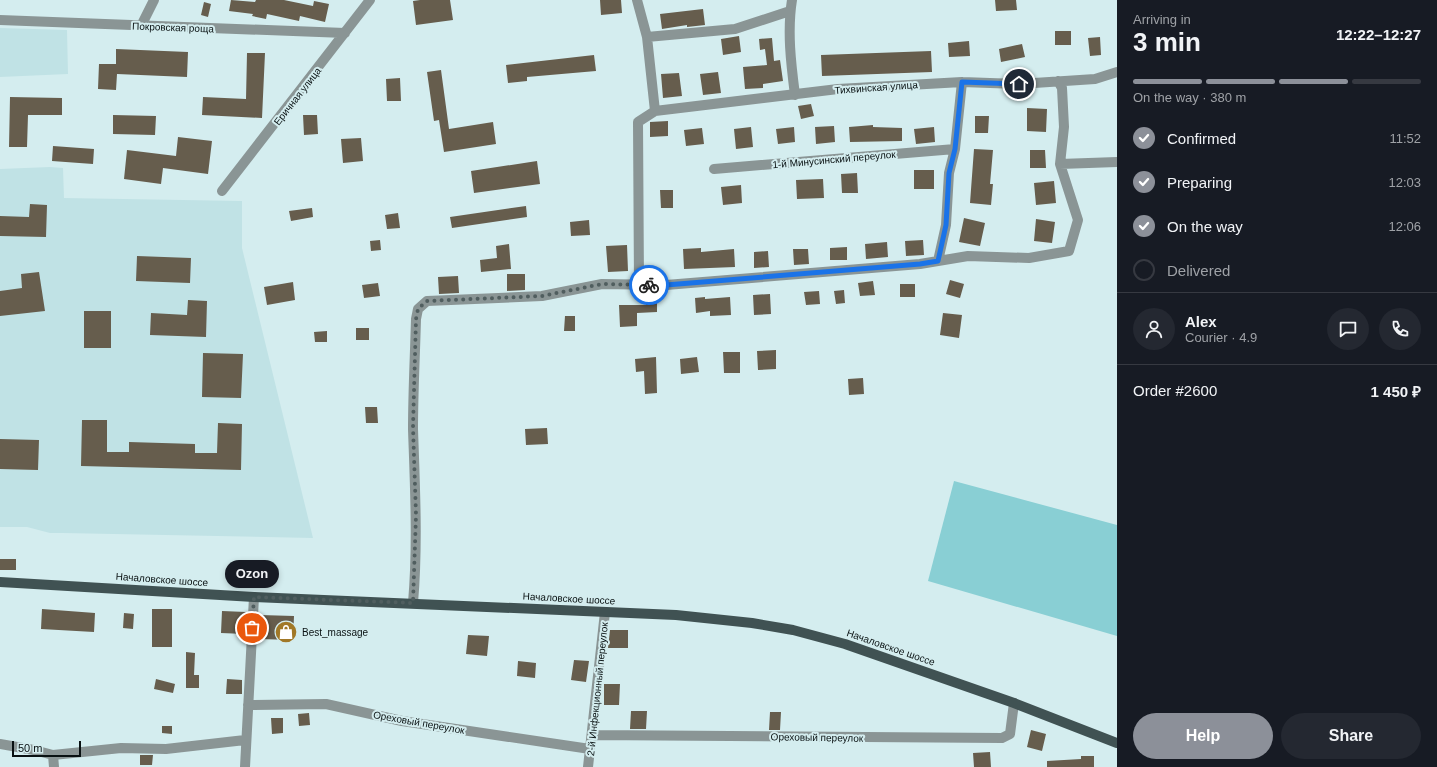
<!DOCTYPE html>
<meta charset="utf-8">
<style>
:root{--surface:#171b24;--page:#242831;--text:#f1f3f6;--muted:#9ea1a6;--line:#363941;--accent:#8c9099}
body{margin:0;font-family:Helvetica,sans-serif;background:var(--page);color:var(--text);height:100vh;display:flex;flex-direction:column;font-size:15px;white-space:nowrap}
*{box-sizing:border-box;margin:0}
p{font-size:13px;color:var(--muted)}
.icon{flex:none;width:22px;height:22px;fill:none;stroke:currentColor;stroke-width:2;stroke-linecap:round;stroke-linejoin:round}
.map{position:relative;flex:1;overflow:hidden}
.side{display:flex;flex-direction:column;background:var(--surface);width:320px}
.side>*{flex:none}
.scale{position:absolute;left:12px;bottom:10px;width:69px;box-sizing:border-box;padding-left:4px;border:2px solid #091112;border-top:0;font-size:11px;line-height:14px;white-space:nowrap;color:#091112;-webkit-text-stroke:3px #d4edef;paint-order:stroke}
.pin{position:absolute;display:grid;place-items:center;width:34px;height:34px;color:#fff;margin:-17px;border:2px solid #fff;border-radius:50%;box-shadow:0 1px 4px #0007}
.courier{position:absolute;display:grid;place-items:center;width:40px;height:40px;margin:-20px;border:3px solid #1a73e8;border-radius:50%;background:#fff;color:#222;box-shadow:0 1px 5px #0007}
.bubble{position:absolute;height:28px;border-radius:14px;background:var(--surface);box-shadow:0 2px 6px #0003;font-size:13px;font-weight:600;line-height:28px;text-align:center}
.head em{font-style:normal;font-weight:600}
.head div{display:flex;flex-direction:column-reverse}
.head{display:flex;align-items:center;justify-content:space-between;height:68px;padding:0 16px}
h1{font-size:26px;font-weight:600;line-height:30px}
.bar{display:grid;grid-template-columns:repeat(4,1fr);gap:6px 4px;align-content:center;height:48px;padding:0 16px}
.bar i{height:5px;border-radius:3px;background:var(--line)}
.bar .selected{background:var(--accent)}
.bar p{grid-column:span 4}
.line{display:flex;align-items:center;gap:10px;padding:0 16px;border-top:1px solid var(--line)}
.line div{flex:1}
.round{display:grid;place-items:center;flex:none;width:42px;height:42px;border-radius:21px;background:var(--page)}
ol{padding:0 16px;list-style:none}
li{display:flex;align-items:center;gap:12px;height:44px}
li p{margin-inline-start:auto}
li .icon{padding:4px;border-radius:50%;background:var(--accent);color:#fff;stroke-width:4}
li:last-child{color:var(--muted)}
li i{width:22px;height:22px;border:2px solid var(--line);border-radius:50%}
.action{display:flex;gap:8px;margin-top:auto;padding:8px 16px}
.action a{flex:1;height:46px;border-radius:24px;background:var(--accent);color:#fff;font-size:16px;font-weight:600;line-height:46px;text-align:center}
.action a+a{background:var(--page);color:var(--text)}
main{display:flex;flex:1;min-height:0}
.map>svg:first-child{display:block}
.built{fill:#c0e2e5}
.green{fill:#89cfd4}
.building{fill:#665d4d}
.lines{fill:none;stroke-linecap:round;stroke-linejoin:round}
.street{stroke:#8a9595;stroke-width:10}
.primary{stroke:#405253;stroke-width:10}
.done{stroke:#505e5f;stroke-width:4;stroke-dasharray:0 7.2}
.route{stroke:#1a73e8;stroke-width:5}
.labels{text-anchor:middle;stroke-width:4;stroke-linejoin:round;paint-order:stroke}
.street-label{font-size:10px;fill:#091112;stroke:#d4edef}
.poi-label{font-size:10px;fill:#091112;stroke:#d4edef;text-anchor:start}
</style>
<main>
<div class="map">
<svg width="1117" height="767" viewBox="0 0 1117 767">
<rect width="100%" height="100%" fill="#d4edef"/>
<path class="built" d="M0,28L67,30L68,74L0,77Z
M50,167L63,168L64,198L242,201V248L313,538L62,533H50L27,527H0V169Z"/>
<path class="green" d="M954,481L1117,525V636L928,581Z"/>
<path class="building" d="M231,0L255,2L256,0H284L313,6L314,1L329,4L325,22L300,16L299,21L267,14L266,19L252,16L253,14L229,11Z
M420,0H450L453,20L416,25L413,1Z
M600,0H621L622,13L601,15Z
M995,0H1016L1017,10L996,11Z
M204,2L211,4L208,17L201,15Z
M703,9L705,25L687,27V25L662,29L660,14Z
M1055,31H1071V45H1055Z
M739,36L741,52L723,55L721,39Z
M1100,37L1101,55L1090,56L1088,38Z
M772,38L774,61L780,60L783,81L763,84V88L745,89L743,67L767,65L765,49L760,50L759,39Z
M969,41L970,56L949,57L948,43Z
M1022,44L1025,57L1001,62L999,49Z
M116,49L188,52L187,77L117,74L116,90L98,89L99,64H116Z
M931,51L932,72L822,76L821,55Z
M247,53H265L262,118L202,115L203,97L246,99Z
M594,55L596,71L527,77V81L508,83L506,65Z
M441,70L449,129L493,122L496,144L444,152L439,120L434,121L427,72Z
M718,72L721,93L703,95L700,74Z
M679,73L682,96L663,98L661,74Z
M400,78L401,101H387L386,79Z
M10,97L62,98V115H28L27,147H9Z
M811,104L814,116L801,119L798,106Z
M1027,108L1047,109L1046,132L1027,131Z
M113,115L156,116L155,135L113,134Z
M303,115H317L318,134L304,135Z
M975,116H989L988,133H975Z
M668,121V136L650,137V122Z
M873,125V127L902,128V141L850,142L849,127Z
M834,126L835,142L816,144L815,127Z
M751,127L753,147L736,149L734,129Z
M794,127L795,142L778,144L776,129Z
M934,127L935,142L916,144L914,129Z
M702,128L704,144L686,146L684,130Z
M178,137L212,141L208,174L163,168L161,184L124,179L127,150L176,156Z
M361,138L363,161L343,163L341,139Z
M53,146L94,149L93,164L52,161Z
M974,149L993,150L990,184H993L991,205L970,203Z
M1030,150H1045L1046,168H1030Z
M537,161L540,184L474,193L471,171Z
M914,170H934V189H914Z
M857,173L858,193H842L841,174Z
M823,179L824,198L797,199L796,180Z
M1054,181L1056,203L1036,205L1034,183Z
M741,185L742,203L723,205L721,187Z
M660,190H673V208H661Z
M30,204L47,205L46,237L0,236V216L29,217Z
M526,206L527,217L452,228L450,217Z
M312,208L313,217L291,221L289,211Z
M398,213L400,228L387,229L385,215Z
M964,218L985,223L980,246L959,242Z
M1036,219L1055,222L1052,243L1034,241Z
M589,220L590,235L571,236L570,222Z
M380,240L381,250L371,251L370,241Z
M923,240L924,255L906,256L905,241Z
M887,242L888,257L866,259L865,244Z
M509,244L511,269L481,272L480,260L497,258L496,246Z
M627,245L628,271L608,272L606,246Z
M847,247V260H830V248Z
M701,248V252L734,249L735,267L684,269L683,249Z
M793,249H808L809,264L794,265Z
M768,251L769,267L754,268V252Z
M137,256L191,258L190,283L136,281Z
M39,272L45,311L0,316V291L22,288L21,274Z
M507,274H525V290L507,291Z
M458,276L459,293L439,294L438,277Z
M950,280L964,284L960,298L946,294Z
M873,281L875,295L860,296L858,283Z
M293,282L295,300L267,305L264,287Z
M378,283L380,296L364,298L362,285Z
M900,284H915V297H900Z
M844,290L845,303L836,304L834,291Z
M819,291L820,304L806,305L804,292Z
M770,294L771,314L754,315L753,295Z
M705,297V299L730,297L731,315L710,316V311L696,313L695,298Z
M646,298H657V312L637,313V326L620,327L619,305H646Z
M188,300L207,301L206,337L150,335L151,313L187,315Z
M84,311H111V348H84Z
M943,313L962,315L959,338L940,335Z
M565,316H575V331H564Z
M356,328H369V340H356Z
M327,331V342H315L314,332Z
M776,350V369L758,370L757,351Z
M723,352H740V373H724Z
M203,353L243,354L241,398L202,397Z
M656,357L657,393L645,394L644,371L636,372L635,359Z
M697,357L699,372L681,374L680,359Z
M863,378L864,394L849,395L848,379Z
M365,407H377L378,423H366Z
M82,420H107V452H129V442L195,444V453H217L218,423L242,424L241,470L81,466Z
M547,428L548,444L526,445L525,429Z
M0,439L39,440L38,470L0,469Z
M0,559H16V570H0Z
M42,609L95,613L94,632L41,629Z
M152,609H172V647H152Z
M222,611L246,612L245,634L221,633Z
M124,613L134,614L133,629L123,628Z
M260,615L294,616L293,640L259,639Z
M610,630H628V648H608Z
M468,635L489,636L487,656L466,654Z
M186,652L195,653L194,675H199V688H186Z
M574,660L589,661L586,682L571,680Z
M518,661L536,663L535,678L517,676Z
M156,679L175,684L173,693L154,689Z
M227,679L242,680V694H226Z
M604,684H620L619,705H604Z
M631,711H647L646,729H630Z
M770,712H781L780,730H769Z
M309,713L310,725L299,726L298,714Z
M271,718H283V733L272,734Z
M162,726H172V734L162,733Z
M1031,730L1046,734L1042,751L1027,747Z
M990,752L991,767H974L973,753Z
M140,755H153L152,765H140Z
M1081,756H1094V767H1047V761L1081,759Z"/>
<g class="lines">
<path class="street" d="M637,0L647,37L655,111
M792,0C787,31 791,64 795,95
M0,20L345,33
M141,26L154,0
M647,37L735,29L790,11
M1060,164L1117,162
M714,169L955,149
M222,191L370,0
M938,261L946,225L949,173L955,149L962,82
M639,285L638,122L655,111L838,89L962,82L1019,84L1095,79L1117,72
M413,603C418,545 415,487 413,429C413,393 415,356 416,319L418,309L427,301L542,296L602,284L666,285L920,264L968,256L1029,258L1069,251L1078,220L1060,164L1064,127L1062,88L1058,81
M248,705L326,704L402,721L590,749
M592,735L1002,738L1010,734L1014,703
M0,744L34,750L53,755L121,748L166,749L245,740
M53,755L54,767
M245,767L254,597
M588,767L605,612"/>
<path class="primary" d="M0,582L254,597L676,615L752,623L793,630L845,644L1014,703L1117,743"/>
</g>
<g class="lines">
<path class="done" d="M252,628L254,597L413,603L416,515L413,427L416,319L418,309L427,301L542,296L602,284L649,285"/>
<path class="route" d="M649,285H666L920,264L938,261L946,225L949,173L955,149L962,82L1019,84"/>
</g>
<defs>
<g id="shop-disc" transform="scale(1.15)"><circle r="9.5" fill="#a17827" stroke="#d4edef"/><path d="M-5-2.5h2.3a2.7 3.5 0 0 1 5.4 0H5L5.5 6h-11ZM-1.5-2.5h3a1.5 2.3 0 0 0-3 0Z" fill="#fff"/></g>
</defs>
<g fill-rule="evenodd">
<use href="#shop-disc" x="286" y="632"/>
</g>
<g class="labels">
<g class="street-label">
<text transform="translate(173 27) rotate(2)" y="4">Покровская роща</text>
<text transform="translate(876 87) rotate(-4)" y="4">Тихвинская улица</text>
<text transform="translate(297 96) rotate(-52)" y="4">Еричная улица</text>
<text transform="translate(834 159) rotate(-5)" y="4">1-й Минусинский переулок</text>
<text transform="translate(162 579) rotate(4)" y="4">Началовское шоссе</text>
<text transform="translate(569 598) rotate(3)" y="4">Началовское шоссе</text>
<text transform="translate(891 647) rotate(19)" y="4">Началовское шоссе</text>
<text transform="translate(597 689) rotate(-84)" y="4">2-й Инфекционный переулок</text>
<text transform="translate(419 722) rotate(10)" y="4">Ореховый переулок</text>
<text transform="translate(817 737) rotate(1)" y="4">Ореховый переулок</text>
</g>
<g class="poi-label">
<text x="302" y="636">Best_massage</text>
</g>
</g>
</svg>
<div class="scale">50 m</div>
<div class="pin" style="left:252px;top:628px;background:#ea580c"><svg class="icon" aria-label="bag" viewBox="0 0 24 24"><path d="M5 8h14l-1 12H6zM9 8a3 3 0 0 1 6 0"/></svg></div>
<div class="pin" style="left:1019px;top:84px;background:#1f2937"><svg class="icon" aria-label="home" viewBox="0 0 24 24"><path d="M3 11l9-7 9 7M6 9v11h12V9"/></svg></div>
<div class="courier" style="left:649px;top:285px"><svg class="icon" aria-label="bike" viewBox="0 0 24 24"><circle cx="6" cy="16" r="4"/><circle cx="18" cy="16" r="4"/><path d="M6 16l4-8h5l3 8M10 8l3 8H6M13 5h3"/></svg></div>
<div class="bubble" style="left:225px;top:560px;width:54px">Ozon</div>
</div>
<section class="side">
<div class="head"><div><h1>3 min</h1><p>Arriving in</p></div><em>12:22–12:27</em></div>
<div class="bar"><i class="selected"></i><i class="selected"></i><i class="selected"></i><i></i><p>On the way · 380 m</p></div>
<ol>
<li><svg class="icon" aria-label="check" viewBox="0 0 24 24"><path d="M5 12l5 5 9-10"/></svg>Confirmed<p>11:52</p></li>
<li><svg class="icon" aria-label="check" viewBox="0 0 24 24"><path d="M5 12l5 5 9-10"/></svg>Preparing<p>12:03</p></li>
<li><svg class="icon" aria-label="check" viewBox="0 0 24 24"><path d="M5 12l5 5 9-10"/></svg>On the way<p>12:06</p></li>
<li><i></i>Delivered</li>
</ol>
<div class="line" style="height:72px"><a class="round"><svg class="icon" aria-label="person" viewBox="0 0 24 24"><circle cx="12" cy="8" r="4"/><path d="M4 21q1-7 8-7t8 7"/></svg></a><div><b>Alex</b><p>Courier · 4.9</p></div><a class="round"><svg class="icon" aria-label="chat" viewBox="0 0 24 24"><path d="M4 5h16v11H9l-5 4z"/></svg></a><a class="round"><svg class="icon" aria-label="phone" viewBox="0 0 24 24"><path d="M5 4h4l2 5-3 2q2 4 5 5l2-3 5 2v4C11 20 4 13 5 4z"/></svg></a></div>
<div class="line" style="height:52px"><div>Order #2600</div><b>1 450 ₽</b></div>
<div class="action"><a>Help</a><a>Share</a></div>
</section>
</main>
